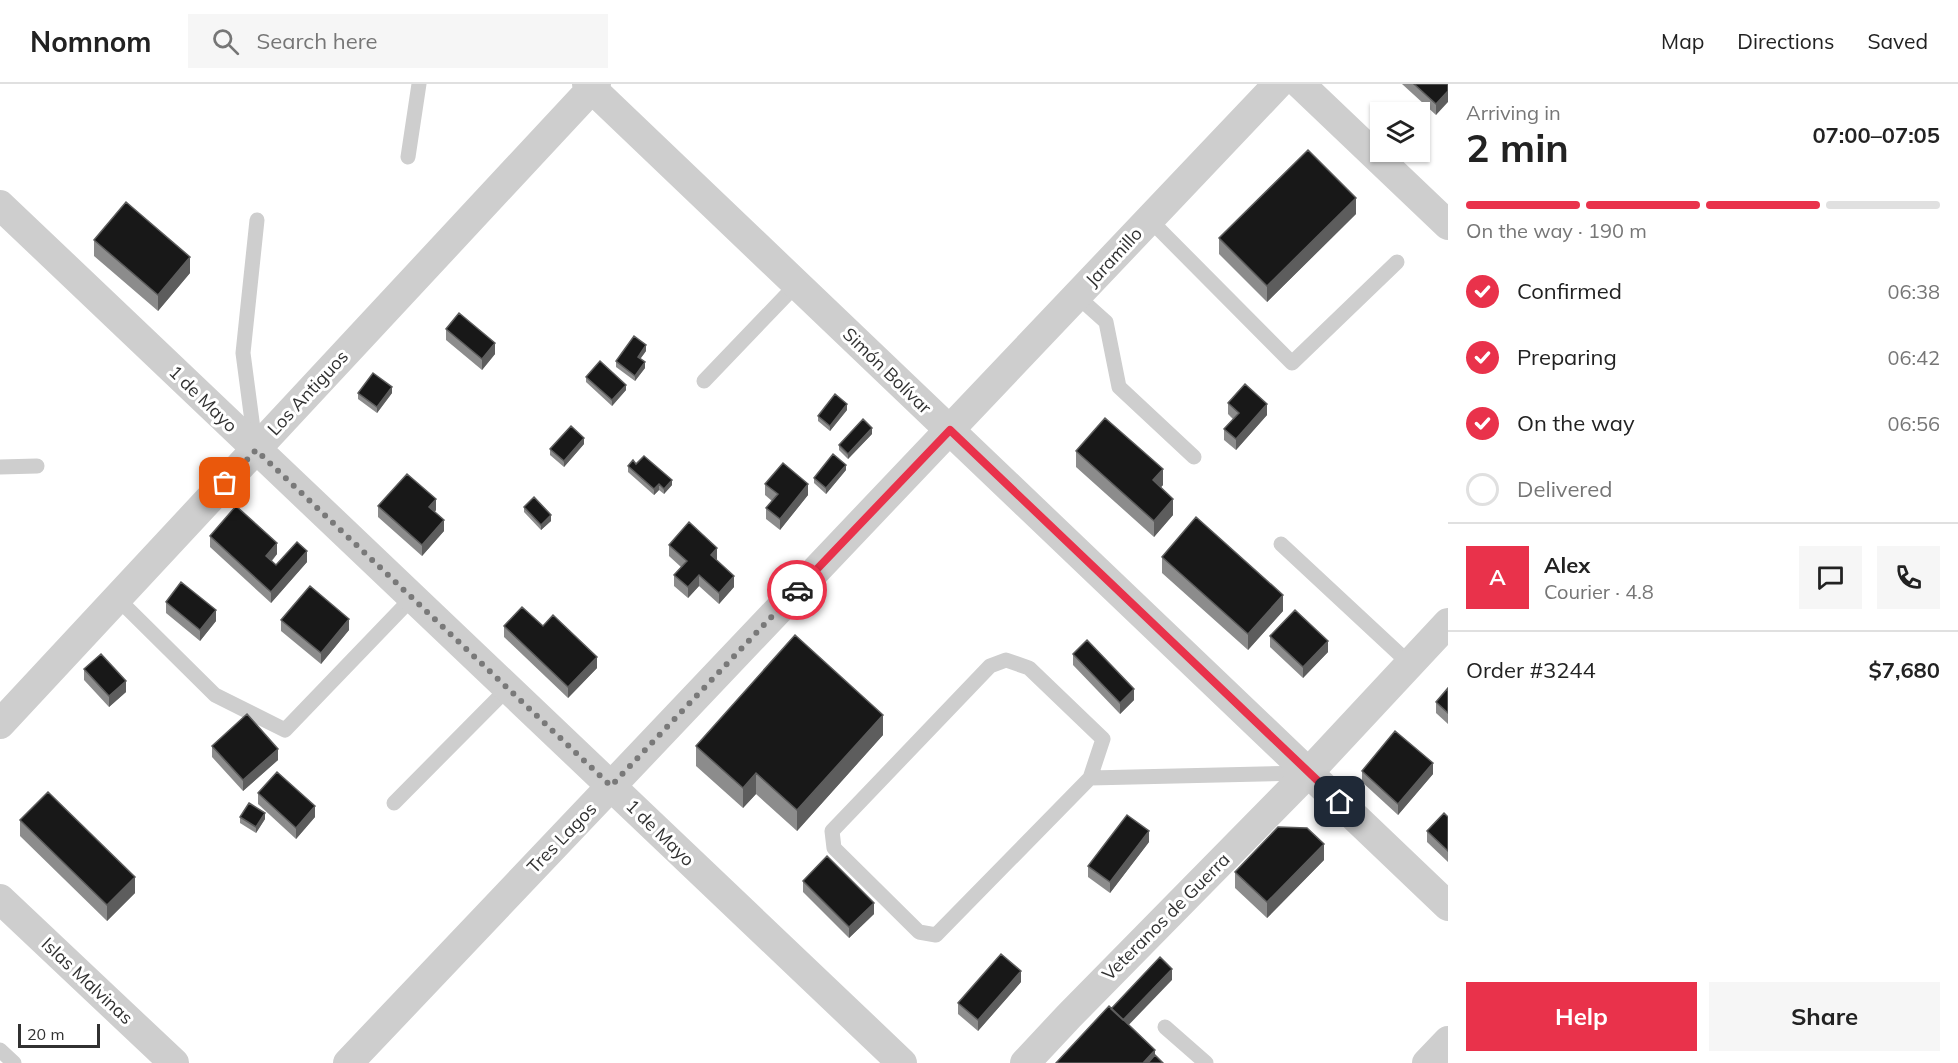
<!DOCTYPE html>
<meta charset="utf-8">
<style>
:root{--surface:#fff;--page:#f6f6f6;--text:#222;--muted:#767676;--line:#e0e0e0;--accent:#e9324b}
body{margin:0;font-family:Mulish,sans-serif;background:var(--page);color:var(--text);height:100vh;display:flex;flex-direction:column;font-size:22px;white-space:nowrap}
*{box-sizing:border-box;margin:0}
p{font-size:20px;color:var(--muted)}
.icon{flex:none;width:33px;height:33px;fill:none;stroke:currentColor;stroke-width:2;stroke-linecap:round;stroke-linejoin:round}
.map{position:relative;flex:1;overflow:hidden}
.side{display:flex;flex-direction:column;background:var(--surface);width:510px}
.side>*{flex:none}
.fabs{position:absolute;left:1370px;top:18px;display:grid;gap:12px}
.fabs a{display:grid;place-items:center;width:60px;height:60px;border-radius:0px;background:var(--surface);box-shadow:0 2px 4px #0004;font-size:30px}
.scale{position:absolute;left:18px;bottom:15px;width:82px;box-sizing:border-box;padding-left:6px;border:3px solid #313131;border-top:0;font-size:16px;line-height:21px;white-space:nowrap;color:#313131;-webkit-text-stroke:4px #fff;paint-order:stroke}
.pin{position:absolute;display:grid;place-items:center;width:51px;height:51px;color:#fff;margin:-26px;border-radius:12px;box-shadow:0 3px 9px #0006}
.courier{position:absolute;display:grid;place-items:center;width:60px;height:60px;margin:-30px;border:4px solid #e9324b;border-radius:50%;background:#fff;color:#222;box-shadow:0 2px 8px #0007}
.overview em{font-style:normal;font-weight:700}
.overview div{display:flex;flex-direction:column-reverse}
.overview{display:flex;align-items:center;justify-content:space-between;height:102px;padding:0 18px}
h1{font-size:39px;font-weight:700;line-height:45px}
.bar{display:grid;grid-template-columns:repeat(4,1fr);gap:9px 6px;align-content:center;height:72px;padding:0 18px}
.bar i{height:8px;border-radius:4px;background:var(--line)}
.bar .active{background:var(--accent)}
.bar p{grid-column:span 4}
.line{display:flex;align-items:center;gap:15px;padding:0 18px;border-top:2px solid var(--line)}
.line div{flex:1}
.round{display:grid;place-items:center;flex:none;width:63px;height:63px;border-radius:0px;background:var(--page)}
ol{padding:0 18px;list-style:none}
li{display:flex;align-items:center;gap:18px;height:66px}
li p{margin-inline-start:auto}
li .icon{padding:6px;border-radius:50%;background:var(--accent);color:#fff;stroke-width:4}
li:last-child{color:var(--muted)}
li i{width:33px;height:33px;border:3px solid var(--line);border-radius:50%}
.action{display:flex;gap:12px;margin-top:auto;padding:12px 18px}
.action a{flex:1;height:69px;border-radius:0px;background:var(--accent);color:#fff;font-size:24px;font-weight:700;line-height:69px;text-align:center}
.action a+a{background:var(--page);color:var(--text)}
header{display:flex;align-items:center;gap:36px;box-sizing:border-box;height:84px;padding:0 30px;background:var(--surface);border-bottom:2px solid var(--line)}
header strong{font-size:28px}
nav{display:flex;gap:33px;margin-inline-start:auto;font-size:21px}
.search{width:420px;height:54px;background:var(--page);display:flex;align-items:center;gap:15px;box-sizing:border-box;padding:0 21px;border-radius:0px;color:var(--muted);font-size:22px}
main{display:flex;flex:1;min-height:0}
.map>svg:first-child{display:block}
.lines{fill:none;stroke-linecap:round;stroke-linejoin:round}
.service{stroke:#cecece;stroke-width:15}
.minor{stroke:#cecece;stroke-width:30}
.wall{fill:#8c8c8c}
.shaded-wall{fill:#5d5d5d}
.building{fill:#181818;stroke:#5d5d5d;stroke-width:1.5}
.done{stroke:#797979;stroke-width:6;stroke-dasharray:0 10.8}
.route{stroke:#e9324b;stroke-width:8}
.labels{text-anchor:middle;stroke-width:6;stroke-linejoin:round;paint-order:stroke}
.street-label{font-size:18px;fill:#313131;stroke:#fff}
</style>
<header>
<strong>Nomnom</strong>
<div class="search"><svg class="icon" aria-label="search" viewBox="0 0 24 24"><circle cx="10" cy="10" r="6"/><path d="M15 15l6 6"/></svg>Search here</div>
<nav><a>Map</a><a>Directions</a><a>Saved</a></nav>
</header>
<main>
<div class="map">
<svg width="1448" height="979" viewBox="0 0 1448 979">
<rect width="100%" height="100%" fill="#fff"/>
<g class="lines">
<path class="service" d="M408,73L419,0
M1150,136L1292,279L1397,178
M1077,212L1106,238L1119,303L1194,373
M704,297L797,200
M255,360L243,269L257,136
M0,383L37,382
M1281,460L1410,580
M118,515L215,611L285,646L413,513
M1090,694L1103,655L1029,584L1006,576L990,582L832,747L834,764L919,848L936,851L1090,694L1306,689
M394,719L508,604
M1165,943L1206,979
M0,966L14,979"/>
<path class="minor" d="M587,0L1448,822
M1300,0L1448,141
M0,121L902,979
M0,640L596,0
M0,815L174,979
M348,979L1278,0
M1025,979L1069,932L1309,688L1448,539
M1427,979L1448,957"/>
</g>
<path class="wall" d="M1402,0H1448L1436,31Z
M1356,130L1267,218L1219,170V154Z
M94,156L190,189L158,227L94,172Z
M446,245L495,270L482,286L446,256Z
M646,267L640,275L645,284L635,297L616,283V277Z
M586,293L626,306L612,322L586,298Z
M358,309H392L377,329L358,315Z
M1228,319L1267,331L1236,366L1224,356V345L1233,335L1228,330Z
M847,326L830,347L818,337V332Z
M872,350L848,375L839,366V361Z
M584,360L564,383L550,371V365Z
M1076,367L1163,401L1161,403L1173,431L1154,453L1076,383Z
M636,380L672,401L664,410L659,406L654,411L628,388V382Z
M846,386L826,410L814,399V394Z
M765,400L808,411L780,446L766,435V424L772,417L765,411Z
M378,422L436,426L435,428L444,447L422,472L378,433Z
M524,423L551,437L541,446L524,428Z
M210,452L277,470L272,477L276,481L307,478L271,519L210,463Z
M669,461L717,475L716,476L734,503L719,520L699,502L688,514L674,502V491L681,483L669,472Z
M1162,473L1283,527L1248,566L1162,489Z
M166,518L216,537L200,557L166,529Z
M281,536L349,546L321,580L281,547Z
M504,542H543L597,584L568,614L504,553Z
M1270,552L1328,568L1303,594L1270,563Z
M1073,570L1134,616L1120,630L1073,581Z
M84,585L126,608L109,623L84,596Z
M1448,604V640L1436,629V618Z
M883,651L797,747L756,710L743,724L696,682V662Z
M212,662L278,676L243,707L212,673Z
M1362,687L1433,690L1398,731L1362,698Z
M258,709L315,733L296,755L258,720Z
M240,733L265,735L256,749L240,739Z
M1448,733V778L1427,758V747Z
M20,736L135,809L107,837L20,752Z
M1149,758L1110,809L1088,793V782Z
M1324,776L1267,834L1235,804V788Z
M803,797L874,830L849,854L803,808Z
M1021,898L978,947L958,930V919Z"/>
<path class="shaded-wall" d="M1448,7V18L1436,31V20Z
M1356,114V130L1267,218V202Z
M190,173V189L158,227V211Z
M495,259V270L482,286V275Z
M646,261V267L638,278V273Z
M645,278V284L635,297V292Z
M626,301V306L612,322V316Z
M392,303V309L377,329V323Z
M847,320V326L830,347V342Z
M1267,320V331L1236,366V355Z
M872,344V350L848,375V370Z
M584,354V360L564,383V377Z
M846,381V386L826,410V404Z
M1163,385V401L1153,412V396Z
M672,396V401L664,410V405Z
M659,400V406L654,411V405Z
M808,400V411L780,446V435Z
M436,415V426L429,434V423Z
M1173,415V431L1154,453V437Z
M551,431V437L541,446V441Z
M444,436V447L422,472V461Z
M277,459V470L266,483V472Z
M717,464V475L711,482V471Z
M307,467V478L271,519V508Z
M699,491V502L688,514V503Z
M734,492V503L719,520V509Z
M1283,511V527L1248,566V550Z
M216,526V537L200,557V546Z
M349,535V546L321,580V569Z
M1328,557V568L1303,594V583Z
M597,573V584L568,614V603Z
M126,597V608L109,623V612Z
M1134,605V616L1120,630V619Z
M883,631V651L797,747V726Z
M278,665V676L243,707V696Z
M1433,679V690L1398,731V720Z
M756,689V710L743,724V704Z
M315,722V733L296,755V744Z
M265,729V735L256,749V743Z
M1149,747V758L1110,809V798Z
M1324,760V776L1267,834V818Z
M135,793V809L107,837V821Z
M874,819V830L849,854V843Z
M1172,885V896L1120,950V938Z
M1021,887V898L978,947V936Z
M1155,966V979H1143Z"/>
<path class="building" d="M1414,0H1448V7L1436,20Z
M1308,66L1356,114L1267,202L1219,154Z
M126,118L190,173L158,211L94,156Z
M459,229L495,259L482,275L446,245Z
M634,252L646,261L638,273L645,278L635,292L616,277Z
M600,277L626,301L612,316L586,293Z
M373,289L392,303L377,323L358,309Z
M1245,300L1267,320L1236,355L1224,345L1239,329L1228,319Z
M835,310L847,320L830,342L818,332Z
M1105,334L1163,385L1153,396L1173,415L1154,437L1076,367Z
M863,335L872,344L848,370L839,361Z
M571,342L584,354L564,377L550,365Z
M833,370L846,381L826,404L814,394Z
M644,372L672,396L664,405L659,400L654,405L628,382L633,376L636,380Z
M783,379L808,400L780,435L766,424L778,410L765,400Z
M407,390L436,415L429,423L444,436L422,461L378,422Z
M534,413L551,431L541,441L524,423Z
M236,422L277,459L266,472L276,481L297,458L307,467L271,508L210,452Z
M1196,433L1283,511L1248,550L1162,473Z
M689,438L717,464L711,471L734,492L719,509L699,491L688,503L674,491L687,477L669,461Z
M181,498L216,526L200,546L166,518Z
M310,502L349,535L321,569L281,536Z
M522,523L543,542L553,531L597,573L568,603L504,542Z
M1295,526L1328,557L1303,583L1270,552Z
M795,551L883,631L797,726L756,689L743,704L696,662Z
M1087,556L1134,605L1120,619L1073,570Z
M101,570L126,597L109,612L84,585Z
M1448,604V629L1436,618Z
M247,630L278,665L243,696L212,662Z
M1395,647L1433,679L1398,720L1362,687Z
M277,688L315,722L296,744L258,709Z
M48,708L135,793L107,821L20,736Z
M249,719L265,729L256,743L240,733Z
M1444,729L1448,733V767L1427,747Z
M1127,731L1149,747L1110,798L1088,782Z
M1278,743L1307,744L1324,760L1267,818L1235,788Z
M827,772L874,819L849,843L803,797Z
M1001,870L1021,887L978,936L958,919Z
M1160,873L1172,885L1123,936L1111,925Z
M1109,922L1155,966L1143,979H1056Z
M1155,971L1163,979H1148Z"/>
<g class="lines">
<path class="done" d="M225,399L256,366L611,702L797,506"/>
<path class="route" d="M797,506L950,346L1340,718"/>
</g>
<g class="labels">
<g class="street-label">
<text transform="translate(1114 173) rotate(-47)" y="6">Jaramillo</text>
<text transform="translate(887 287) rotate(44)" y="6">Simón Bolívar</text>
<text transform="translate(308 309) rotate(-47)" y="6">Los Antiguos</text>
<text transform="translate(203 315) rotate(44)" y="6">1 de Mayo</text>
<text transform="translate(660 749) rotate(44)" y="6">1 de Mayo</text>
<text transform="translate(562 754) rotate(-46)" y="6">Tres Lagos</text>
<text transform="translate(1166 833) rotate(-45)" y="6">Veteranos de Guerra</text>
<text transform="translate(87 897) rotate(43)" y="6">Islas Malvinas</text>
</g>
</g>
</svg>
<div class="fabs">
<a><svg class="icon" aria-label="layers" viewBox="0 0 24 24"><path d="M12 4l9 5-9 5-9-5zM3 14l9 5 9-5"/></svg></a>
</div>
<div class="scale">20 m</div>
<div class="pin" style="left:225px;top:399px;background:#ea580c"><svg class="icon" aria-label="bag" viewBox="0 0 24 24"><path d="M5 8h14l-1 12H6zM9 8a3 3 0 0 1 6 0"/></svg></div>
<div class="pin" style="left:1340px;top:718px;background:#1f2937"><svg class="icon" aria-label="home" viewBox="0 0 24 24"><path d="M3 11l9-7 9 7M6 9v11h12V9"/></svg></div>
<div class="courier" style="left:797px;top:506px"><svg class="icon" aria-label="car" viewBox="0 0 24 24"><path d="M5 17H2v-5l4-1 3-4h7l3 4 3 1v5h-3M9 17h6M6 11h13"/><circle cx="7" cy="17" r="2"/><circle cx="17" cy="17" r="2"/></svg></div>
</div>
<section class="side">
<div class="overview"><div><h1>2 min</h1><p>Arriving in</p></div><em>07:00–07:05</em></div>
<div class="bar"><i class="active"></i><i class="active"></i><i class="active"></i><i></i><p>On the way · 190 m</p></div>
<ol>
<li><svg class="icon" aria-label="check" viewBox="0 0 24 24"><path d="M5 12l5 5 9-10"/></svg>Confirmed<p>06:38</p></li>
<li><svg class="icon" aria-label="check" viewBox="0 0 24 24"><path d="M5 12l5 5 9-10"/></svg>Preparing<p>06:42</p></li>
<li><svg class="icon" aria-label="check" viewBox="0 0 24 24"><path d="M5 12l5 5 9-10"/></svg>On the way<p>06:56</p></li>
<li><i></i>Delivered</li>
</ol>
<div class="line" style="height:108px"><b class="round" style="background:var(--accent);color:#fff">A</b><div><b>Alex</b><p>Courier · 4.8</p></div><a class="round"><svg class="icon" aria-label="chat" viewBox="0 0 24 24"><path d="M4 5h16v11H9l-5 4z"/></svg></a><a class="round"><svg class="icon" aria-label="phone" viewBox="0 0 24 24"><path d="M5 4h4l2 5-3 2q2 4 5 5l2-3 5 2v4C11 20 4 13 5 4z"/></svg></a></div>
<div class="line" style="height:78px"><div>Order #3244</div><b>$7,680</b></div>
<div class="action"><a>Help</a><a>Share</a></div>
</section>
</main>
